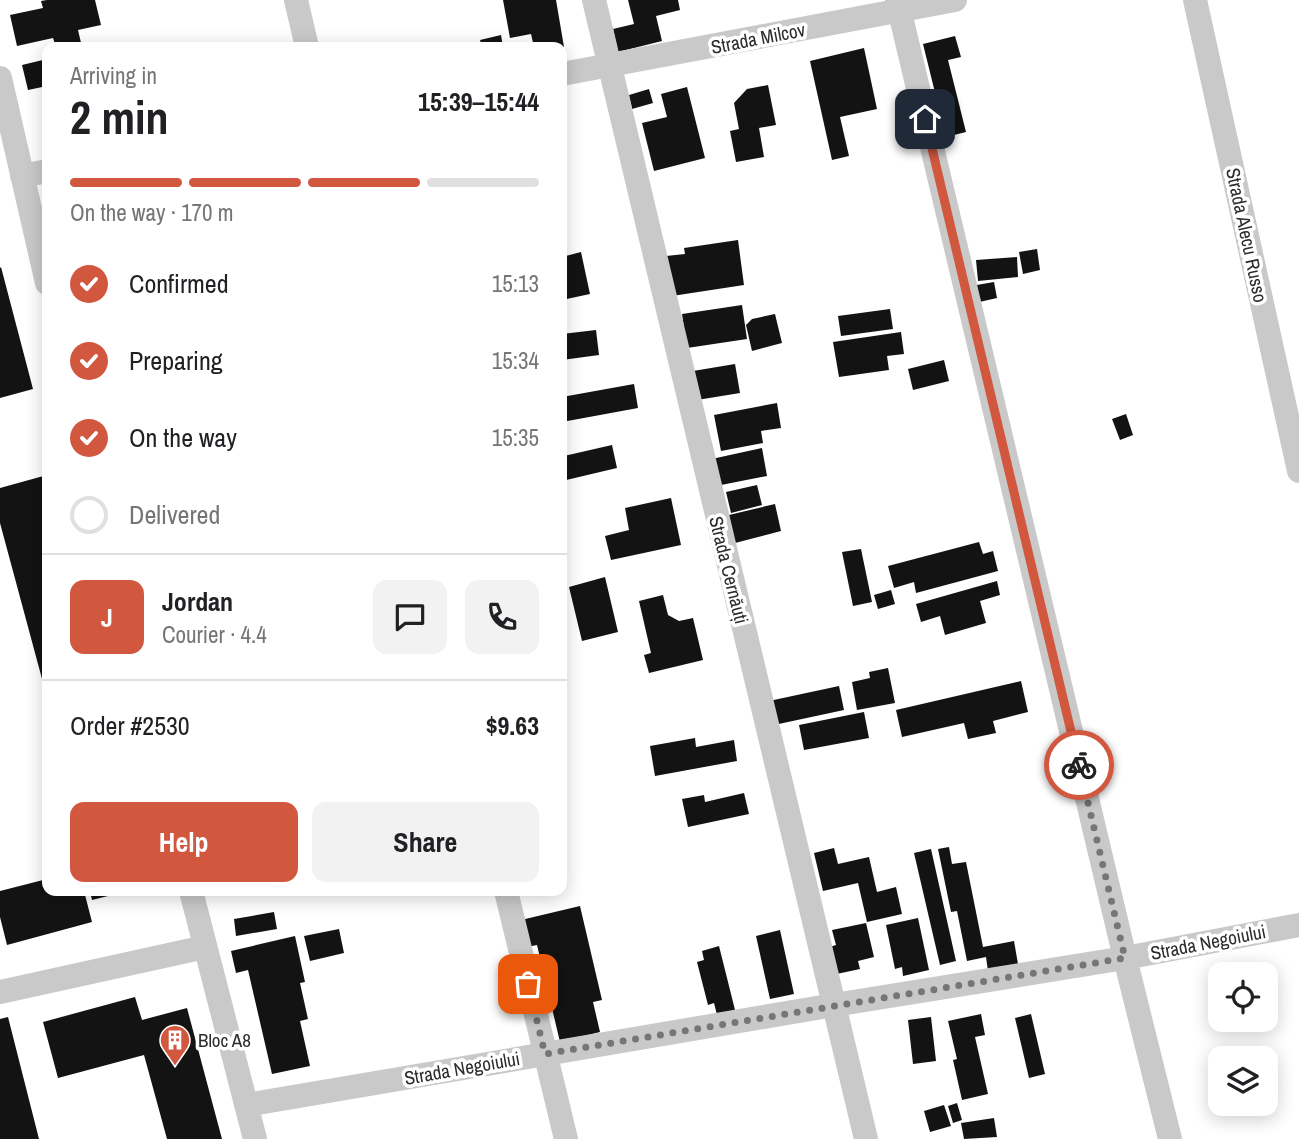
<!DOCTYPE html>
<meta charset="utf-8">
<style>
:root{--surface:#fff;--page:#f2f2f2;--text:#202124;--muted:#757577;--line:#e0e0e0;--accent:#d2573f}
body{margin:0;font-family:"Archivo Narrow",sans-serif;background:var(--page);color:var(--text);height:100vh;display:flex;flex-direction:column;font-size:26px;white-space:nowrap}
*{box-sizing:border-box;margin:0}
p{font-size:23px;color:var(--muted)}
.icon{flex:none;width:38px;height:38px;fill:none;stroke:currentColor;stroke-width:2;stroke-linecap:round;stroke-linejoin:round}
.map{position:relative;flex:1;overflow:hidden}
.sheet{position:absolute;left:42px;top:42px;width:525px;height:854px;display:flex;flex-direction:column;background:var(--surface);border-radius:14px;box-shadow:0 4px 18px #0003}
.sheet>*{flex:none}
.tools{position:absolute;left:1208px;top:962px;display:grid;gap:14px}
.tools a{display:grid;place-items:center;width:70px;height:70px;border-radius:14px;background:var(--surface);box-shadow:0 4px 18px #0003;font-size:35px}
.pin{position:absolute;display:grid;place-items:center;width:60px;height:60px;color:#fff;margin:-30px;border-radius:14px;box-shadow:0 4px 10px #0006}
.courier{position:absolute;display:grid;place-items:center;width:70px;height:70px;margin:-35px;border:5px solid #d2573f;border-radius:50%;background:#fff;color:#222;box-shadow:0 2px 9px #0007}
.summary em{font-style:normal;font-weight:700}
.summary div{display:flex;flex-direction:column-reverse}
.summary{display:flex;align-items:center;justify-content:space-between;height:119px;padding:0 28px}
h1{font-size:46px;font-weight:700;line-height:52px}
.bar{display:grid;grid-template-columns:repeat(4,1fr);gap:10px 7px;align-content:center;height:84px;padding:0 28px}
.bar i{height:9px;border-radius:5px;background:var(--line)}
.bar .current{background:var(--accent)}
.bar p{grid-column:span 4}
.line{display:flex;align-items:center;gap:18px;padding:0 28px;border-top:2px solid var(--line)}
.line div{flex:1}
.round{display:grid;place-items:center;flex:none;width:74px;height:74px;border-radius:14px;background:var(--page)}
ol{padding:0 28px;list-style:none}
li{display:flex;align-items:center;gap:21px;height:77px}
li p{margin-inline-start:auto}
li .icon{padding:7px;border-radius:50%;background:var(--accent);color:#fff;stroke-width:4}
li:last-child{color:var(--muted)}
li i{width:38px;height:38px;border:4px solid var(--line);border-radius:50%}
.cta{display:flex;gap:14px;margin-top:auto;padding:14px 28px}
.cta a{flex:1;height:80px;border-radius:14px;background:var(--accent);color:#fff;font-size:28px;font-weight:700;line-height:80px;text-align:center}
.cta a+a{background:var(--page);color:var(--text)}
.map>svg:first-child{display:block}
.building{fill:#131313}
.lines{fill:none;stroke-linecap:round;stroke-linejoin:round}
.minor{stroke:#c9c9c9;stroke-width:24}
.done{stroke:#767676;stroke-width:7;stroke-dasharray:0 12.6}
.route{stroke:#d2573f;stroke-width:9}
.labels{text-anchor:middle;stroke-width:7;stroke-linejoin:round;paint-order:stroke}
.street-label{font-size:19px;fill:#2c2c2c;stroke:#fff}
.poi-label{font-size:19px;fill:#2c2c2c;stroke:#fff;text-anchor:start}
</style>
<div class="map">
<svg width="1299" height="1139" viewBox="0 0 1299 1139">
<rect width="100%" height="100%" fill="#fff"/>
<path class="building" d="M47,0H95L101,25L78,30L82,47H56L53,38L17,46L10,15L43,8L41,1Z
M503,0H556L564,47H534L531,34L510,38Z
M628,0H678L680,10L656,16L662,41L618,52L613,29L634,24Z
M501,35L503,47H482L480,40Z
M955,36L961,57L948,60L966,132L946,137L923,44Z
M864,48L877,109L840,117L849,156L832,160L810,61Z
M47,59V86L28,90L22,65Z
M768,85L776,125L759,128L764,157L736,162L730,131L739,129L734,103L747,89Z
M687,87L705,158L654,171L642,123L667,117L661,94Z
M649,89L653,103L632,109L629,95Z
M738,240L744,285L672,296L666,256L685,254L684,248Z
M1037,249L1040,270L1023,274L1019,252Z
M581,252L590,294L562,300V257Z
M1017,257L1018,277L978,281L976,260Z
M1,267L33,389L0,398V268Z
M994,282L997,298L975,303L971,286Z
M742,305L747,339L687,348L682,314Z
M890,309L893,329L841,336L838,316Z
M775,314L782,343L752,351L746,325L752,319Z
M596,330L599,355L562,360V334Z
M901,332L904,354L887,356L889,370L839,377L833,342Z
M944,360L949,381L913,390L908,369Z
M735,364L740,393L691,401L687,372Z
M634,384L638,408L562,422V397Z
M777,403L781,428L761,431L763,443L721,451L714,415Z
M1126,414L1133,435L1120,440L1112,419Z
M612,445L617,468L562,481V461L565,460L564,456Z
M762,448L767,476L721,485L707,460Z
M47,475V689L45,690L0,523V488Z
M757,485L762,505L731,513L726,492Z
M671,498L681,545L611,560L605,536L629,530L625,508Z
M775,504L781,531L735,543L729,515Z
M979,542L983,554L993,551L998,571L916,593L914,582L894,588L888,566Z
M861,549L872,602L853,606L842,552Z
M605,577L618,632L582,641L569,587Z
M997,581L1000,595L980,601L986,623L945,635L940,616L921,622L916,604Z
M891,590L895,604L878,609L874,595Z
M663,595L668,615L679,621L693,618L703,660L649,673L644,655L651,653L639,601Z
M888,668L895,703L857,710L852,682L870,678L869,672Z
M1021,681L1028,712L993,721L996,733L968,739L964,723L902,737L896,710Z
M839,686L844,710L774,725L769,701Z
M864,712L869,738L804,750L799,725Z
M695,738L696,747L734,740L737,761L655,776L650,746Z
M744,793L749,814L688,827L682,799L704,795L705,802Z
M949,847L952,864L966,862L983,947L1014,941L1018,964L988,971L986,957L967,961L957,911L951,912L938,849Z
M834,848L838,864L869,857L877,892L896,887L902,914L867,922L858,883L823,891L814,853Z
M931,849L956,961L940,965L914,853Z
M47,879V891H84L92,922L7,945L0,917V891Z
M90,891H124V892L92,900Z
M580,906L602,1000L593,1002L600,1032L560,1042L537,945L527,947L521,920Z
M274,912L277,929L236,936L234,919Z
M918,918L929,970L903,976L902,967L895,969L886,925Z
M866,923L874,957L858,961L860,969L832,975L826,948L836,945L832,930Z
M339,929L344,953L310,961L304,936Z
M780,930L794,994L770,999L756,936Z
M295,936L305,982L300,983L308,1019L300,1021L310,1066L272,1074L248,970L236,973L231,951Z
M719,946L735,1010L717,1015L714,1003L708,1005L697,962L704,960L702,951Z
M135,997L142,1020L187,1008L222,1139H167L144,1055L58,1078L43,1022Z
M981,1014L985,1035L975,1037L988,1094L962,1100L953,1060L957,1059L948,1021Z
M1031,1014L1045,1074L1029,1078L1015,1018Z
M8,1017L39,1139H0V1019Z
M931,1017L936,1061L913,1064L908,1020Z
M957,1103L962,1120L953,1123L948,1106Z
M944,1105L951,1126L930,1132L924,1111Z
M994,1118L997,1137L964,1139L961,1123Z"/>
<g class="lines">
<path class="minor" d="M296,0L307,47
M594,0L866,1139
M897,0L1125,958L1170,1139
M1195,0L1299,471
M562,74L955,0
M0,78L47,283
M22,176L47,171
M191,891L255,1139
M506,891L566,1139
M0,992L205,947
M246,1105L834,1005L1125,958L1299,925"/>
</g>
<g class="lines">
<path class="done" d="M528,984L545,1054L1125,958L1079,765"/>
<path class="route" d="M925,119L1079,765"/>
</g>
<defs>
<g id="building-pin" transform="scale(1.575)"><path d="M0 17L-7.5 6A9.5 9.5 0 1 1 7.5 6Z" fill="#d2573f" stroke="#fff"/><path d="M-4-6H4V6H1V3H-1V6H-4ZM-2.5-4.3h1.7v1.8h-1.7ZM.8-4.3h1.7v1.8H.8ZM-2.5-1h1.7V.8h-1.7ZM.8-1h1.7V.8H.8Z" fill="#fff"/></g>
</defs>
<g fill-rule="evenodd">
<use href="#building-pin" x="175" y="1040"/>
</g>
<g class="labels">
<g class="street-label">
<text transform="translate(758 38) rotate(-11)" y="7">Strada Milcov</text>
<text transform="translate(1247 235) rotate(78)" y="7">Strada Alecu Russo</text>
<text transform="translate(729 570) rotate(76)" y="7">Strada Cernăuți</text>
<text transform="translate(1208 942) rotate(-11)" y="7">Strada Negoiului</text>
<text transform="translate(462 1068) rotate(-10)" y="7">Strada Negoiului</text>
</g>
<g class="poi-label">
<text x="198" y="1047">Bloc A8</text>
</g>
</g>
</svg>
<div class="tools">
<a><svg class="icon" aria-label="locate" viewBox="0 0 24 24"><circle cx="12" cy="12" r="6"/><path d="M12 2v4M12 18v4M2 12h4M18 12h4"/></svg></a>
<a><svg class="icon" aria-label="layers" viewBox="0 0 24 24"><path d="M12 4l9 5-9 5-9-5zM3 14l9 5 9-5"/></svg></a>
</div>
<div class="pin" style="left:528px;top:984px;background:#ea580c"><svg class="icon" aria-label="bag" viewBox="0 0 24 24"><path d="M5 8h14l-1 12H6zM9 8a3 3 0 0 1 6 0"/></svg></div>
<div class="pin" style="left:925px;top:119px;background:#1f2937"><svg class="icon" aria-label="home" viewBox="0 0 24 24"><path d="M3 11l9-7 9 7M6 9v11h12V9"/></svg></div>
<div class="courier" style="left:1079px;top:765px"><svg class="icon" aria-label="bike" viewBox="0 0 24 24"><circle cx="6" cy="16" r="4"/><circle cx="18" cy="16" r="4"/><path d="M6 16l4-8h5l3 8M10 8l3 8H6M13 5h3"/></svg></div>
<section class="sheet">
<div class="summary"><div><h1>2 min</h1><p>Arriving in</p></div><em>15:39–15:44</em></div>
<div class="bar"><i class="current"></i><i class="current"></i><i class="current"></i><i></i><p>On the way · 170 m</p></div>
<ol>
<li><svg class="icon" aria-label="check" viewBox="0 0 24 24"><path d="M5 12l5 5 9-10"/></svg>Confirmed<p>15:13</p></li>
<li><svg class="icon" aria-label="check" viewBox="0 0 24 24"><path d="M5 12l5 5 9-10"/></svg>Preparing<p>15:34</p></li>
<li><svg class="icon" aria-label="check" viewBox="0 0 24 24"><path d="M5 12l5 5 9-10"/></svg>On the way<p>15:35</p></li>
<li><i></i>Delivered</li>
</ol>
<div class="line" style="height:126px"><b class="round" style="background:var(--accent);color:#fff">J</b><div><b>Jordan</b><p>Courier · 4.4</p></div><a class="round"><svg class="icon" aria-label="chat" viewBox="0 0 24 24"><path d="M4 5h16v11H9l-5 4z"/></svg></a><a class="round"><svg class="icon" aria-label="phone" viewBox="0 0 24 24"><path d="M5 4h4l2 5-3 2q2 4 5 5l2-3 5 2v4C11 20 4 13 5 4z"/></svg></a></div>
<div class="line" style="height:91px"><div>Order #2530</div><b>$9.63</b></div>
<div class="cta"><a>Help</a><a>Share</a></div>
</section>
</div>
